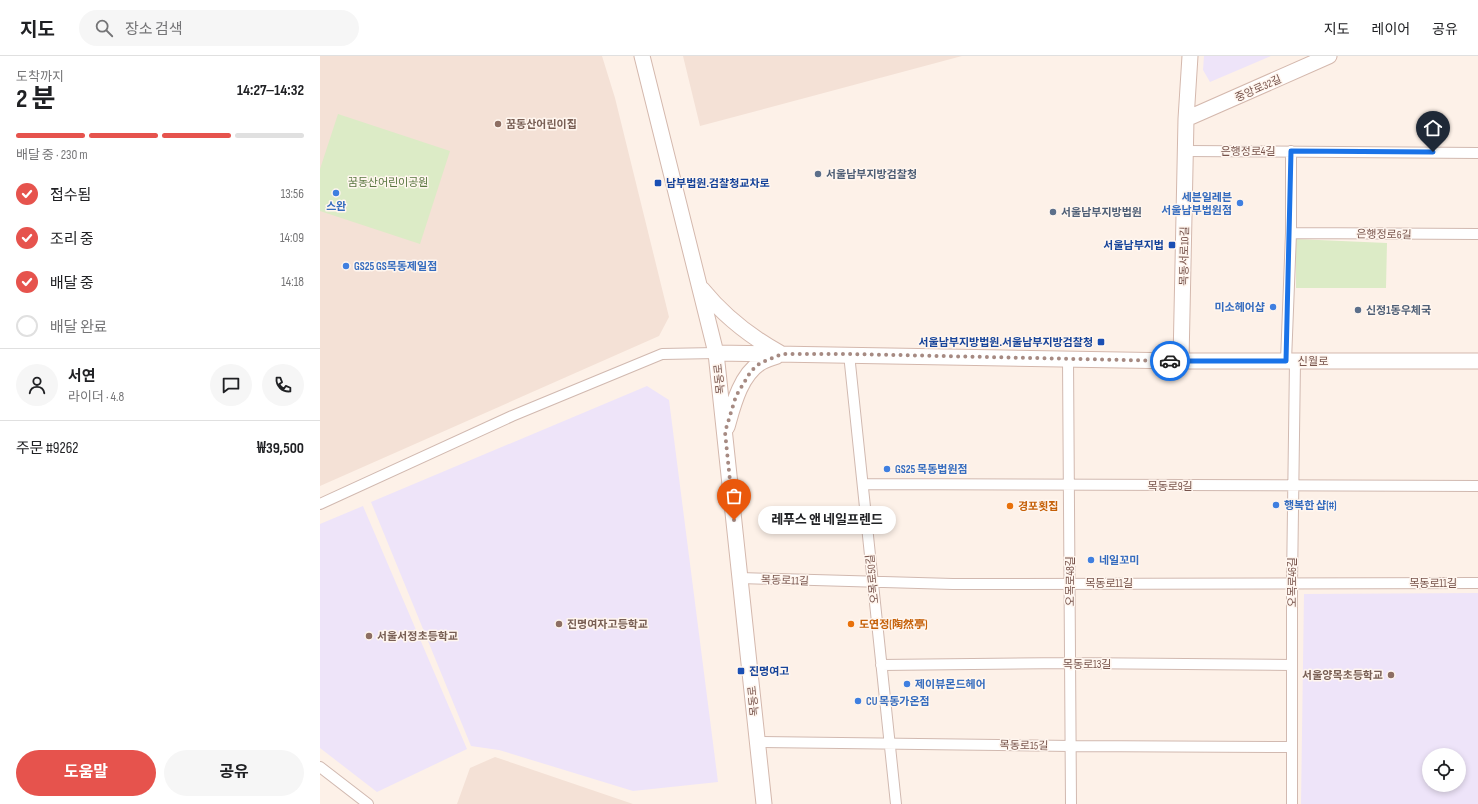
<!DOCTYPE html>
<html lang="ko">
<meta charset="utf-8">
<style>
:root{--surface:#fff;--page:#f6f6f6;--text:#202124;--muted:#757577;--line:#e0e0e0;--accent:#e6534d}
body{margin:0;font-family:"Sofia Sans Condensed","Noto Sans KR",sans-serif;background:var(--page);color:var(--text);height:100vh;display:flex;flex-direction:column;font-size:15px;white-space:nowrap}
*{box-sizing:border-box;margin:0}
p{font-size:13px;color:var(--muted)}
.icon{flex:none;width:22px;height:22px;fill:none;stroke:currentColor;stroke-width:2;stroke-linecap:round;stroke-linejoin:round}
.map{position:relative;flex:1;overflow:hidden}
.drawer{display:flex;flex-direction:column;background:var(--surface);width:320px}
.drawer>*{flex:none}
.buttons{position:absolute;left:1102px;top:692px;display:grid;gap:8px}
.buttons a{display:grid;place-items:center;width:44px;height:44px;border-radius:50%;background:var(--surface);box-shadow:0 2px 6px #0003;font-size:20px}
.pin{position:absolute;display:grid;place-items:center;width:34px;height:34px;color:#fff;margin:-41px -17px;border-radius:50% 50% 50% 0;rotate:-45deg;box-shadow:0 0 4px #0007}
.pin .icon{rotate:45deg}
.courier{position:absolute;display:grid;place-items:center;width:40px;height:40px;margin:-20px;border:3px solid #1a73e8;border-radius:50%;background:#fff;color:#222;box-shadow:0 1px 5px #0007}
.bubble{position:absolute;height:28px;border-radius:14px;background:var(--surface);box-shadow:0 2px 6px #0003;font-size:13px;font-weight:700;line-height:28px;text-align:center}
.summary em{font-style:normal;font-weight:700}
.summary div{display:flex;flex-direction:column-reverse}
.summary{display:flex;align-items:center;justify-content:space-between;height:68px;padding:0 16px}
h1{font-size:26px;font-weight:700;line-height:30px}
.bar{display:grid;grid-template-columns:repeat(4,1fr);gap:6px 4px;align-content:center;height:48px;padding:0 16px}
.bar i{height:5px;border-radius:3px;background:var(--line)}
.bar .current{background:var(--accent)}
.bar p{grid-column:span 4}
.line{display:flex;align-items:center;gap:10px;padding:0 16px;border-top:1px solid var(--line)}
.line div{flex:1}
.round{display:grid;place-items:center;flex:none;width:42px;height:42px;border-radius:21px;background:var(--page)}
ol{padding:0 16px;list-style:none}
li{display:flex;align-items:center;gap:12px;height:44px}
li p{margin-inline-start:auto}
li .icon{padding:4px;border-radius:50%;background:var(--accent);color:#fff;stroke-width:4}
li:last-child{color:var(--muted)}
li i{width:22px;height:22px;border:2px solid var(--line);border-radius:50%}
.primary-button{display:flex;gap:8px;margin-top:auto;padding:8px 16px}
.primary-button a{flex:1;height:46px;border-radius:24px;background:var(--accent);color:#fff;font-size:16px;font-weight:700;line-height:46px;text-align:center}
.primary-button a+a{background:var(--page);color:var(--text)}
header{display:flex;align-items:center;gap:24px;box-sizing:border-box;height:56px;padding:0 20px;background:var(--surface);border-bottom:1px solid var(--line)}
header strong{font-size:19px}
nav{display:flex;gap:22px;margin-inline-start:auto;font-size:14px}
.search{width:280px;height:36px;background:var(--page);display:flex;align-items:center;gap:10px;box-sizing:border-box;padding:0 14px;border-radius:22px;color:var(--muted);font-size:15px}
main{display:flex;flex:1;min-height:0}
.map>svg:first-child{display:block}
.residential{fill:#f4e1d6}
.education{fill:#eee4f9;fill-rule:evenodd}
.green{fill:#dcebc6}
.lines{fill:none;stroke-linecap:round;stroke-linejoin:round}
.street-casing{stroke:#d1b9b0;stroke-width:12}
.secondary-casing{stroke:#d4b8ad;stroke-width:17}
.street{stroke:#fff;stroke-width:10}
.secondary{stroke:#fff;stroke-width:15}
.done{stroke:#a68a82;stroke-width:4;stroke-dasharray:0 7.2}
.route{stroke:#1a73e8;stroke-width:5}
.education-dot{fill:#8d6e63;stroke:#fff6ef;stroke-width:1.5}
.service-dot{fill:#5c6f8a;stroke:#fff6ef;stroke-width:1.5}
.transit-dot{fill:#1a4fb4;stroke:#fff6ef;stroke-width:1.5}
.shop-dot{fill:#3f7fe0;stroke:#fff6ef;stroke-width:1.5}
.food-dot{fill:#e8710a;stroke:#fff6ef;stroke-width:1.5}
.labels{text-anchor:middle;stroke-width:3;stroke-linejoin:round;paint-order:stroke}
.street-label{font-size:11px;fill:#77534b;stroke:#fff6ef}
.education-label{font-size:11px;font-weight:bold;fill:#785e54;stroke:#fff6ef;text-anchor:start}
.service-label{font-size:11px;font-weight:bold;fill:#4e5e75;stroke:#fff6ef;text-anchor:start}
.park-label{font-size:11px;fill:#5a7741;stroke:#fff6ef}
.transit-label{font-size:11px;font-weight:bold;fill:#164399;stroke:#fff6ef;text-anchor:start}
.shop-label{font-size:11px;font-weight:bold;fill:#366cbe;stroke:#fff6ef;text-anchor:start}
.food-label{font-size:11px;font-weight:bold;fill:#c56008;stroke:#fff6ef;text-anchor:start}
</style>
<header>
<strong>지도</strong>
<div class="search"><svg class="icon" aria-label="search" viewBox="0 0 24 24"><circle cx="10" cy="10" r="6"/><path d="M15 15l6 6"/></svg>장소 검색</div>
<nav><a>지도</a><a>레이어</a><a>공유</a></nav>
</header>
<main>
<section class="drawer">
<div class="summary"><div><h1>2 분</h1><p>도착까지</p></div><em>14:27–14:32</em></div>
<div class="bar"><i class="current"></i><i class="current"></i><i class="current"></i><i></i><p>배달 중 · 230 m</p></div>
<ol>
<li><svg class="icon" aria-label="check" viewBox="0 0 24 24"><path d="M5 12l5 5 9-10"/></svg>접수됨<p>13:56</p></li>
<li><svg class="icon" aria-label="check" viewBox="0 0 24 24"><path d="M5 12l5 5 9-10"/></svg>조리 중<p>14:09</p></li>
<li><svg class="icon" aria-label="check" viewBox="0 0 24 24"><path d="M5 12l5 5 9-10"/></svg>배달 중<p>14:18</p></li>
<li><i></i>배달 완료</li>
</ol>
<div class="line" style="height:72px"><a class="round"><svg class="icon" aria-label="person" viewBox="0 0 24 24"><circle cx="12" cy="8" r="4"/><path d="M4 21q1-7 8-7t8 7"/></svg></a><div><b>서연</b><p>라이더 · 4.8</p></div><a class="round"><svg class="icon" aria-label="chat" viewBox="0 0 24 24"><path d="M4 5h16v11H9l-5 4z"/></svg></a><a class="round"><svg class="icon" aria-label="phone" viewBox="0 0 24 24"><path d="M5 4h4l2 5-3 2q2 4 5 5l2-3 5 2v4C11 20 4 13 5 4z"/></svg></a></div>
<div class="line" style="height:52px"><div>주문 #9262</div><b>₩39,500</b></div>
<div class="primary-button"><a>도움말</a><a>공유</a></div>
</section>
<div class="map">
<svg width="1158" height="748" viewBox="0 0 1158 748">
<rect width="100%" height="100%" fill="#fdf1e8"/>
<path class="residential" d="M0,0H282L295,42L349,261L339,280L0,430Z
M363,0H642L380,70Z
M175,701L313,748H137L150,712Z"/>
<path class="education" d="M884,0H951L890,26L883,14Z
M327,330L349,344L398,726L313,735L179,694L151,690L51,446Z
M43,450L147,693L57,736L0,692V468Z
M1158,537V748H981L984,538ZM1109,699H1139V729H1109Z"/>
<path class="green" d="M18,58L130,95L100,188L0,155V113Z
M976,183L1067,187L1066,232H976Z"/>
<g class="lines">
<g class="street-casing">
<path id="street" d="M866,95L1158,97
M971,177L1158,178
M529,298L576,748
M748,303L751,748
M966,305L971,177V95
M543,428L1158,430
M0,448L192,360L342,298L396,297
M420,522L633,528L1158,527
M561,609L750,607L972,609
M437,686L751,690L972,691
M0,711L48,748
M972,748V527L975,305"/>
</g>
<g class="secondary-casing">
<path id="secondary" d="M322,0L396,297L444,748
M866,63L1009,0
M382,233C404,260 429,280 460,297
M396,297L861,305H1158
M861,305L866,63L870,0
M407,371C413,350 420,320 440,307C445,304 452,302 457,300"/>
</g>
<use href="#street" class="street"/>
<use href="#secondary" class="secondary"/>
</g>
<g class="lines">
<path class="done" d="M414,464L405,376L416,340L431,315L440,307L462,298H529L850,305"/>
<path class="route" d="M850,305H966L971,95L1113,96"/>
</g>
<g class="education-dot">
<circle cx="178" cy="68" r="4"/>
<circle cx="239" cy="568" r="4"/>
<circle cx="49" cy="580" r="4"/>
<circle cx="1071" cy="619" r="4"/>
</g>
<g class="service-dot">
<circle cx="498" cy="118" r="4"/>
<circle cx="733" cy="156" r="4"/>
<circle cx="1038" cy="254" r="4"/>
</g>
<g class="transit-dot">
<rect x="334" y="123" width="8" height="8" rx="2"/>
<rect x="848" y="185" width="8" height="8" rx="2"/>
<rect x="777" y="282" width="8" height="8" rx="2"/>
<rect x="417" y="611" width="8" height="8" rx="2"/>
</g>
<g class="shop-dot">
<circle cx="16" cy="137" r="4"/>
<circle cx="920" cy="147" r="4"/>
<circle cx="26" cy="210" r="4"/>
<circle cx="953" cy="251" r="4"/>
<circle cx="567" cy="413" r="4"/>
<circle cx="956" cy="449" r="4"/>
<circle cx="771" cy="504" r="4"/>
<circle cx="587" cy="628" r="4"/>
<circle cx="538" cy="645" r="4"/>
</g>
<g class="food-dot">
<circle cx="690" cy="450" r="4"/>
<circle cx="531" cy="568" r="4"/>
</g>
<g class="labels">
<g class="street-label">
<text transform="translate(938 32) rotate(-24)" y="4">중앙로32길</text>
<text x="928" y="99">은행정로4길</text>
<text transform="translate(1064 178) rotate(1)" y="4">은행정로6길</text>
<text transform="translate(864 200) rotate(-89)" y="4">목동서로10길</text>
<text x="993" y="309">신월로</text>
<text transform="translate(399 323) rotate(-96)" y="4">목동로</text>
<text x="850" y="434">목동로9길</text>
<text transform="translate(552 523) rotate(-96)" y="4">오목로50길</text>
<text transform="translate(465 524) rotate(2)" y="4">목동로11길</text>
<text transform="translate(750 525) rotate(-90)" y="4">오목로48길</text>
<text transform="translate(972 526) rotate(-90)" y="4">오목로46길</text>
<text x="789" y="531">목동로11길</text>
<text x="1113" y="531">목동로11길</text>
<text x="767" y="612">목동로13길</text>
<text transform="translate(433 645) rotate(-96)" y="4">목동로</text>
<text transform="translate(704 689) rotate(1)" y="4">목동로15길</text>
</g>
<g class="education-label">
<text x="186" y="72">꿈동산어린이집</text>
<text x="247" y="572">진명여자고등학교</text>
<text x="57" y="584">서울서정초등학교</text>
<text x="1063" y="623" text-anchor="end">서울양목초등학교</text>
</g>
<g class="service-label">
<text x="506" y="122">서울남부지방검찰청</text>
<text x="741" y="160">서울남부지방법원</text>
<text x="1046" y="258">신정1동우체국</text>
</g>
<g class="park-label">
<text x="68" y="130">꿈동산어린이공원</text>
</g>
<g class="transit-label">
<text x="346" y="131">남부법원.검찰청교차로</text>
<text x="844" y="193" text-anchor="end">서울남부지법</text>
<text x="773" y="290" text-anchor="end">서울남부지방법원.서울남부지방검찰청</text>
<text x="429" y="619">진명여고</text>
</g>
<g class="shop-label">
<text x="912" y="145" text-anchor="end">세븐일레븐<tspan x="912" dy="13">서울남부법원점</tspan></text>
<text x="16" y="154" text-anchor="middle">스완</text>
<text x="34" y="214">GS25 GS목동제일점</text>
<text x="945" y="255" text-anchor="end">미소헤어샵</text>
<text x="575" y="417">GS25 목동법원점</text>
<text x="964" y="453">행복한 샵(#)</text>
<text x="779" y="508">네일꼬미</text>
<text x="595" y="632">제이뷰몬드헤어</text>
<text x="546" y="649">CU 목동가온점</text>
</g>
<g class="food-label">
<text x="698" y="454">경포횟집</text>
<text x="539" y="572">도연정(陶然亭)</text>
</g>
</g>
</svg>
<div class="buttons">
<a><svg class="icon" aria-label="locate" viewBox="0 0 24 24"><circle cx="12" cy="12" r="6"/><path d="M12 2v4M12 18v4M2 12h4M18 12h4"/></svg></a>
</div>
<div class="pin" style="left:414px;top:464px;background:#ea580c"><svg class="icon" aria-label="bag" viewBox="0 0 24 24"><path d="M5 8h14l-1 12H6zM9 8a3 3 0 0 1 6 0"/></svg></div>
<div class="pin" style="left:1113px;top:96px;background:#1f2937"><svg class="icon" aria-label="home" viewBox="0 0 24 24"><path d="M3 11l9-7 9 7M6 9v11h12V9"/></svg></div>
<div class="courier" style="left:850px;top:305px"><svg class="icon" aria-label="car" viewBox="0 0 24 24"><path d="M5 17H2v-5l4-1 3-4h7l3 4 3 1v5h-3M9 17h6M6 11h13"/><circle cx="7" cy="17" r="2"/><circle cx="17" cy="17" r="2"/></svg></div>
<div class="bubble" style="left:438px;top:450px;width:138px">레푸스 앤 네일프렌드</div>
</div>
</main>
